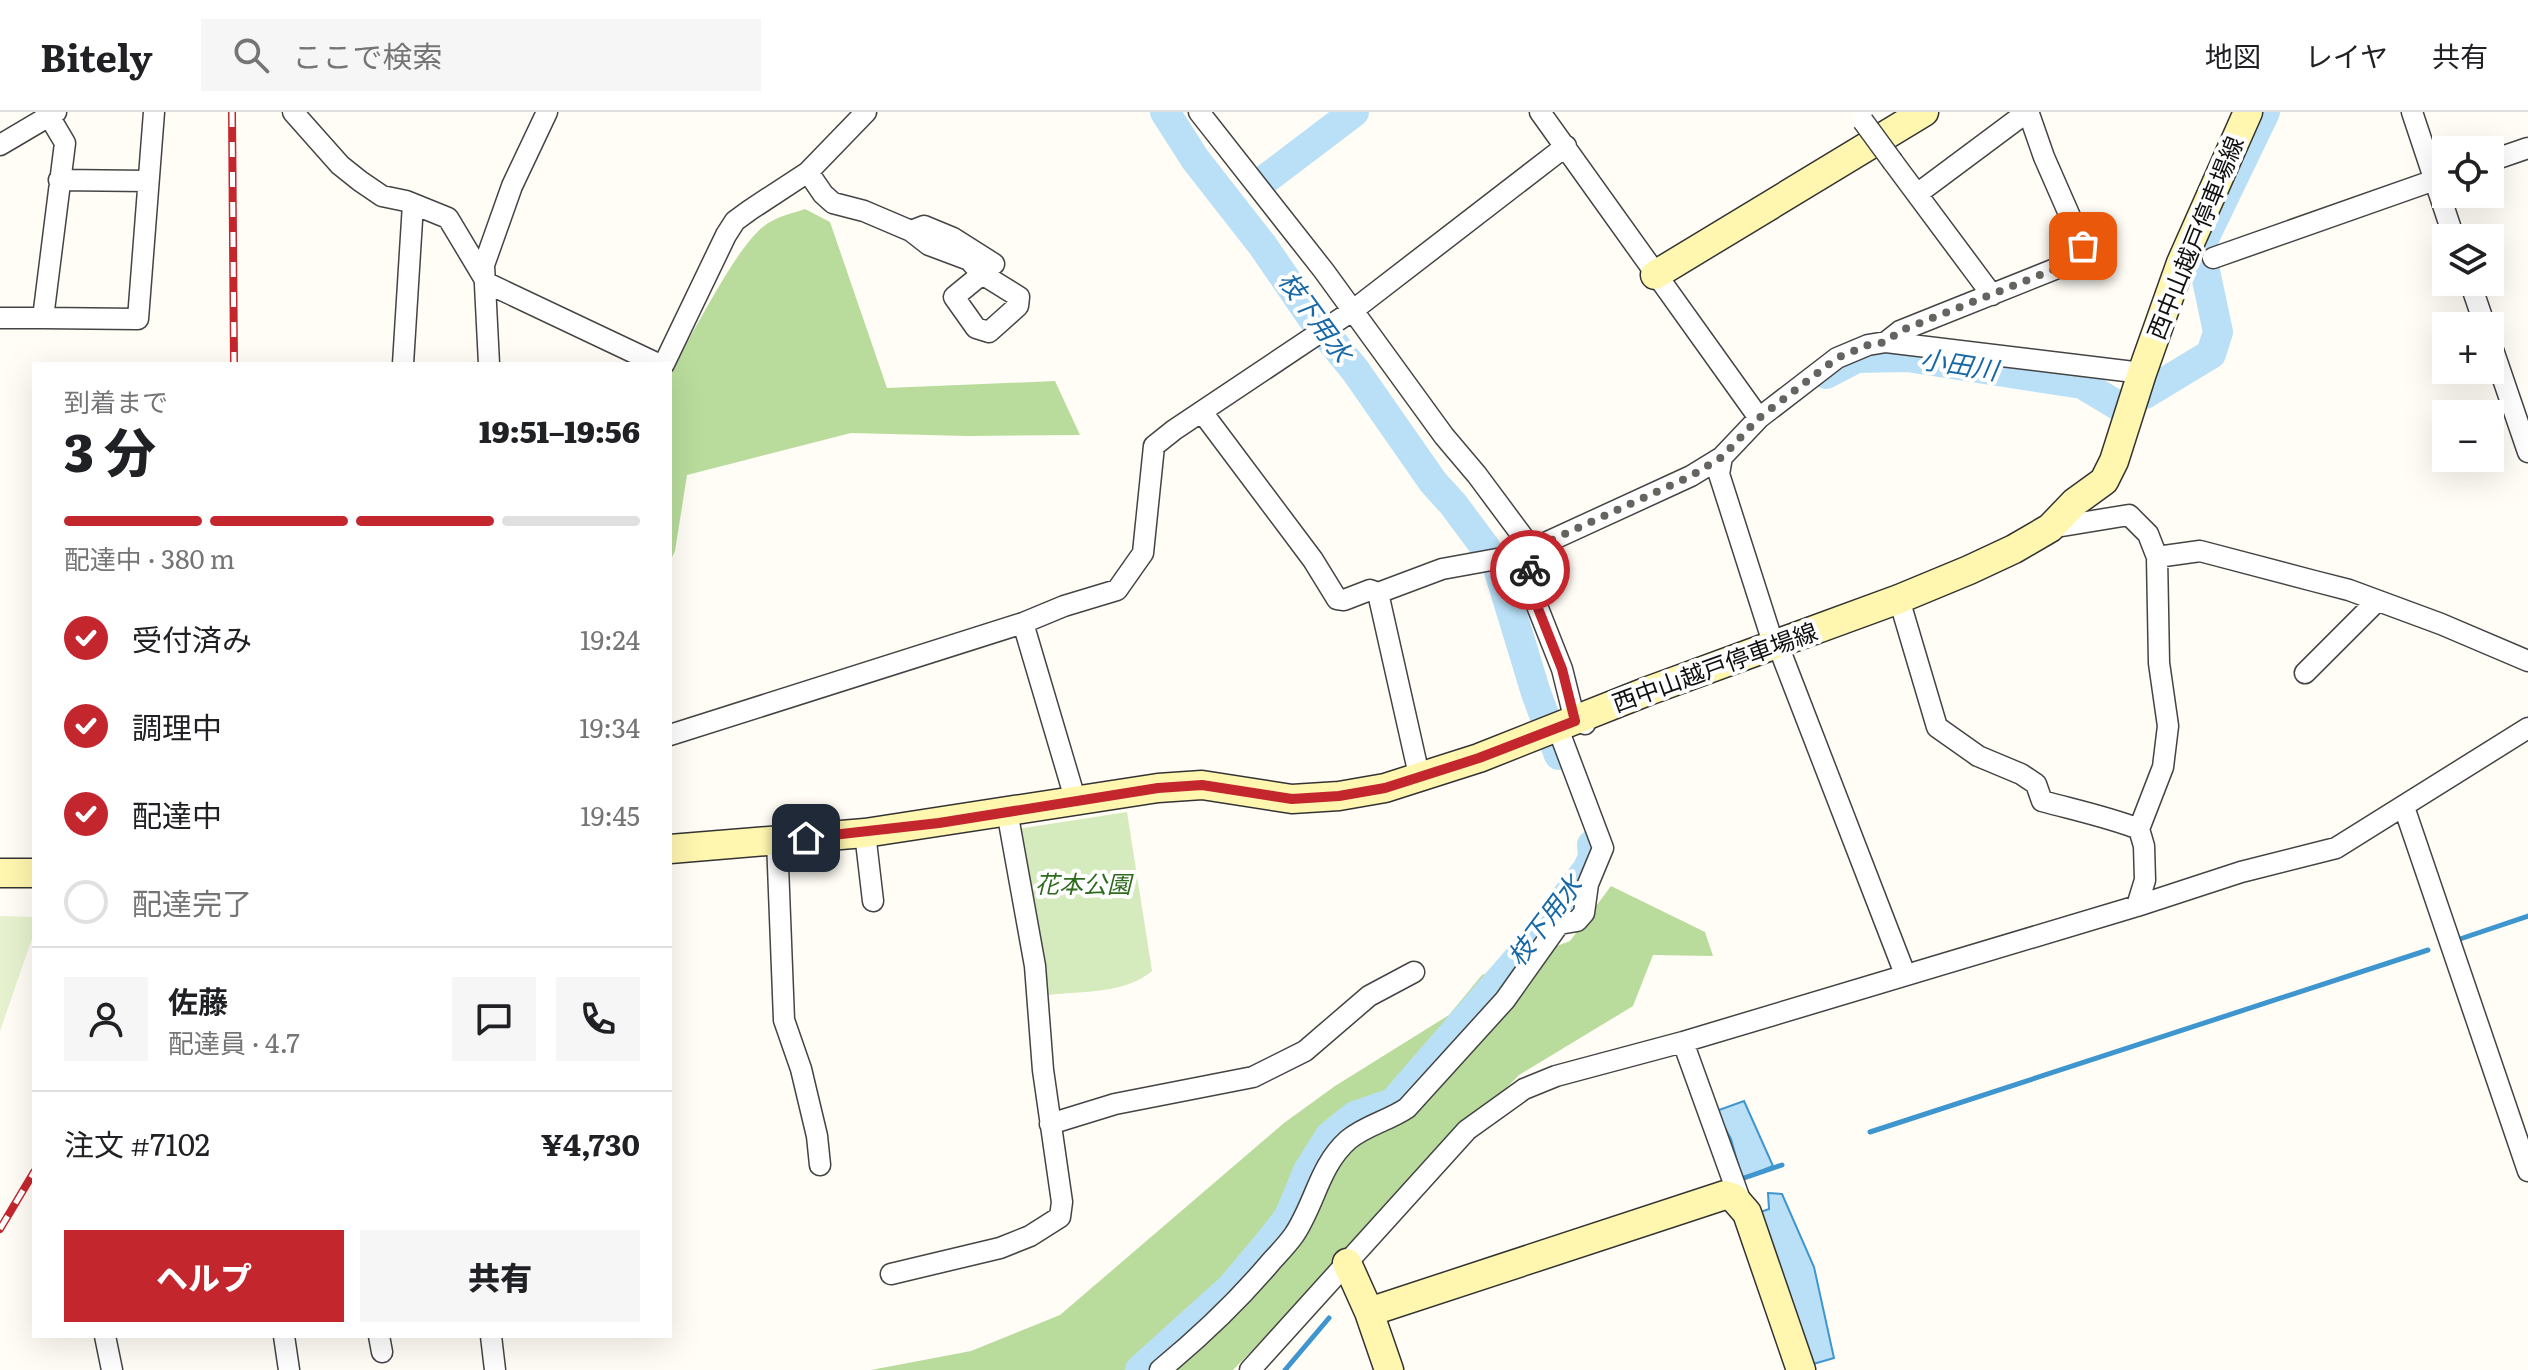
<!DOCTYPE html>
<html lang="ja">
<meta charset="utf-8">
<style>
:root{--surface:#fff;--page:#f6f6f6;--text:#202124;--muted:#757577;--line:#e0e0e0;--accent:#c4262e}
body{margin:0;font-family:Literata,"Noto Sans JP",serif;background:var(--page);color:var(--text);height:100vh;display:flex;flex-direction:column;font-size:30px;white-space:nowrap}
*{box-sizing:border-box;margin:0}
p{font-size:26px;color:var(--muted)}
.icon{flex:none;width:44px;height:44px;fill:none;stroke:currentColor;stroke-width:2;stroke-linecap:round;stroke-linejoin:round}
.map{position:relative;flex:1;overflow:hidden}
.details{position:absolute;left:32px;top:250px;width:640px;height:976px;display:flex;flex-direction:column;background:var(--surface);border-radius:0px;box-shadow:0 8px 32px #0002}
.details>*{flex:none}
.controls{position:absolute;left:2432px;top:24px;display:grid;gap:16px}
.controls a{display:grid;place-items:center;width:72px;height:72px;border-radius:0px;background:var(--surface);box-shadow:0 8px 32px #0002;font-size:40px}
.pin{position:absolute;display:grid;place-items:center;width:68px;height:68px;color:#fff;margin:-34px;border-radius:16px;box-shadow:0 4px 12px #0006}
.courier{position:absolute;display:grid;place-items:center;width:80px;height:80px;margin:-40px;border:6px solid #c4262e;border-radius:50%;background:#fff;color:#222;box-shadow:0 2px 10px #0007}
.summary em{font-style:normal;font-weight:800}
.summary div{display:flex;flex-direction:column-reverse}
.summary{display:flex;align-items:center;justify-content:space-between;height:136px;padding:0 32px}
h1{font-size:52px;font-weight:800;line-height:60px}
.bar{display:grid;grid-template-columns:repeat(4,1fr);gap:12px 8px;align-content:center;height:96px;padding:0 32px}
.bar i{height:10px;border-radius:6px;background:var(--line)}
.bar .current{background:var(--accent)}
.bar p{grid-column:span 4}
.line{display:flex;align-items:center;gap:20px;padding:0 32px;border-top:2px solid var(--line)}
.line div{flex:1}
.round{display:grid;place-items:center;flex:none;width:84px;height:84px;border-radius:0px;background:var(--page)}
ol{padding:0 32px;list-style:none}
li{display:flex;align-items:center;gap:24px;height:88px}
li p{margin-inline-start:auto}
li .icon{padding:8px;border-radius:50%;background:var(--accent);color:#fff;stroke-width:4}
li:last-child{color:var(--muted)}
li i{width:44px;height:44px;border:4px solid var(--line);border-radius:50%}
.cta{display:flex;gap:16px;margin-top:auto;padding:16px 32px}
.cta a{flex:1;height:92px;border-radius:0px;background:var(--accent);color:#fff;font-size:32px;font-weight:800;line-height:92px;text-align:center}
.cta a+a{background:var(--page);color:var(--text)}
header{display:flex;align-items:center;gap:48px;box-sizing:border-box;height:112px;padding:0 40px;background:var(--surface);border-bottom:2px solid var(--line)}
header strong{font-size:38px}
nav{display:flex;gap:44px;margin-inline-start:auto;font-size:28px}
.search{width:560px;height:72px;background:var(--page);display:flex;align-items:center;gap:20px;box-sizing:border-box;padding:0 28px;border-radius:0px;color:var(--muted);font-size:30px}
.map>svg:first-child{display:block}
.green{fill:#d5ebbd}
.forest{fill:#b9dc9c}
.pitch{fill:#e6f2cf}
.water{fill:#b9e0f7;stroke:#3f96cf;stroke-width:2}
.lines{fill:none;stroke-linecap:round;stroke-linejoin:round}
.stream{stroke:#3f96cf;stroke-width:5}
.river{stroke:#b9e0f7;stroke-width:30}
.street-casing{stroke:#444;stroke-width:23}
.secondary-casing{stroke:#333;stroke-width:31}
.street{stroke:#fff;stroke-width:20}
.secondary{stroke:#fff6b0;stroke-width:28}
.rail-casing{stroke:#c4262e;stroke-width:8}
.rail{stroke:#fff;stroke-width:5;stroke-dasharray:15;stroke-linecap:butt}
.street-bridge-casing{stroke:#444;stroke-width:23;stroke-linecap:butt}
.street-bridge{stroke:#fff;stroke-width:20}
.done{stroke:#646461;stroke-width:8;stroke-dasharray:0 14.4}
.route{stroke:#c4262e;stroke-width:10}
.labels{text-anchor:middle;stroke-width:8;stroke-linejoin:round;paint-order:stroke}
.street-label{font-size:24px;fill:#111;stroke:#fff}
.park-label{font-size:24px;font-style:italic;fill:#2f6b1f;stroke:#fff}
.water-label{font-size:26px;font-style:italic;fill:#1768a6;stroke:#fff}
</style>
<header>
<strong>Bitely</strong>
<div class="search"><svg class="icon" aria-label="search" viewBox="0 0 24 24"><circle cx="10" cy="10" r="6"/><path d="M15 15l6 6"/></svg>ここで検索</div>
<nav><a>地図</a><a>レイヤ</a><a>共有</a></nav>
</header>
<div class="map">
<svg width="2528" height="1258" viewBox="0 0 2528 1258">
<rect width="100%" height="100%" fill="#fffdf5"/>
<path class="green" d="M1127,700L1152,859C1125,882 1082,879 1048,883L1017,717Z"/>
<path class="forest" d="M805,97L830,110L887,276L1055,269L1080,323L967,324L851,321L687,363L675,439L670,449V258C694,224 738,127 770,110C780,104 793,101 805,97Z
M1611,774L1705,820L1713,844L1653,843L1633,894L1519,963L1233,1258H871L971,1239L1060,1203L1284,1011L1335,974L1449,903L1482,863L1570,829Z"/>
<path class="pitch" d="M0,804L34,805V821L0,919Z"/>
<path class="water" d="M1744,989L1773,1054L1742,1067L1731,1027L1716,999Z
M1768,1081L1782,1082L1814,1155L1834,1246L1803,1255L1752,1103L1769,1097Z"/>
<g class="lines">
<path class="stream" d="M2457,828L2528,804
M1870,1020L2428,838
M1744,1066L1782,1053
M1285,1258L1329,1206"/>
<path class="river" d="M1165,0L1195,47L1263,134L1311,204L1355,258L1433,370L1453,392L1485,435L1498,456L1536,581L1559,643
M1267,66L1354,0
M1826,262L1857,246L1907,245L2082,272L2122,296
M2145,282L2211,242L2218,220L2200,135L2265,0
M1140,1258L1231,1176L1268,1132L1289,1105L1308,1059L1330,1024L1355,1004L1393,991L1524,840L1587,758L1593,745L1592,733"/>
<g class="street-casing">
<path id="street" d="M293,0L340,53L360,69L382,84L406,89L448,106L487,171L658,252
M1199,0L1324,159L1444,324L1477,363L1532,437L1528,471L1562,557L1575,609L1585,612
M1540,0L1759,306
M2412,0L2454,126
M0,33L56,0
M2490,49L2528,36
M1893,50L1992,183
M808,60L823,82L833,91L864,99L911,119L929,133L969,148L982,162L954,185L976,216L989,220L1018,194L1019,185L982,162
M59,68L148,69
M911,119L924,114L953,126L994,152
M2213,146L2446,64
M2470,170L2485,214
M0,206H43L65,31L49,4
M43,206L138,207L154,0
M2490,229L2528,340
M1886,230L1900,219L2080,147L2083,134L2044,45L2029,2L2019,6L1917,82
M403,252L413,92
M489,252L484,153L512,74L547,0
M664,252L726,123L735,109L750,98L808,60L866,0
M1202,300L1313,448L1337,487L1344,488L1370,478L1378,481L1442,457L1519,443L1691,364L1722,345L1759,306L1837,246L1868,233L1886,230L2142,261
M1722,345L1719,362L1774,534L1781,541L1905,862
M2050,416L2129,403L2148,422L2157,445L2200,439L2314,469L2349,478L2441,512L2528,549
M1378,481L1419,663
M1899,487L1937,615L1978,644L2021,662L2036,672L2042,689C2075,698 2108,705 2139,717L2144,734L2145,768L2137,794
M1023,511L1076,690
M2305,561L2377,489
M670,623L1023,511L1064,494L1117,478L1143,441L1154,334L1174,318L1352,199L1566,34
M2404,695L2528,1059
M2139,717L2163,655L2168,614L2159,551L2157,445
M865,721L873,789
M777,728L784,908L801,957L817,1024L820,1053
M1683,930L1743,1096
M1050,1012L1115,992L1253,965L1305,939L1369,884L1414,860
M891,1162L1000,1136L1030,1124L1060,1105L1062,1090L1043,958L1035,854L1007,699
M105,1224L112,1258
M284,1224L289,1258
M379,1224L382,1240
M491,1224L495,1258
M1160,1258C1200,1225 1237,1190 1270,1151C1278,1142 1287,1133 1294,1123C1315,1092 1319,1054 1348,1028C1366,1013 1388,1009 1407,996L1505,888L1559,812L1577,809L1584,801L1588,772L1603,736L1557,614
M1250,1258L1467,1018L1524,977L1556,964L1683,930L2137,794L2241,760L2336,736L2528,616"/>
</g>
<g class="secondary-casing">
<path id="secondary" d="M1655,163L1924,0
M670,737L865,721L1158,676L1202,673L1292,687L1339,684L1385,676L1479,646L1648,579L1899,487L1969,458L2014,437L2050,416L2075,390L2104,369L2114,349L2142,261L2181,151L2248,0
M0,761H34
M1347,1151L1369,1200L1389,1258
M1369,1200L1725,1083L1734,1086L1747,1101L1801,1258"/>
</g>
<use href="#street" class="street"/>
<use href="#secondary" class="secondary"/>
<g class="rail-casing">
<path id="rail" d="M232,0L234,252
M0,1117L34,1060"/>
</g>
<use href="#rail" class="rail"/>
<g class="street-bridge-casing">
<path id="street-bridge" d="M1863,9L1893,50"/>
</g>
<use href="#street-bridge" class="street-bridge"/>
</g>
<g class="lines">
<path class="done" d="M1530,458L1532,437L1691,364L1722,345L1759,306L1837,246L1868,233L1886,230L1900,219L2080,147L2083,134"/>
<path class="route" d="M806,726L939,711L1158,676L1202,673L1292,687L1339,684L1385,676L1479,646L1575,609L1562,557L1528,471L1530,458"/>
</g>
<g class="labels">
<g class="street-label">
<text transform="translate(2196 126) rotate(-68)" y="8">西中山越戸停車場線</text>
<text transform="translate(1715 556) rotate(-20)" y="8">西中山越戸停車場線</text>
</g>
<g class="park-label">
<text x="1083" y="781">花本公園</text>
</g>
<g class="water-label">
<text transform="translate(1315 205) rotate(54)" y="9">枝下用水</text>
<text transform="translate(1959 253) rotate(9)" y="9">小田川</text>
<text transform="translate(1545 809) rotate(-53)" y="9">枝下用水</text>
</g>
</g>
</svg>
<div class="controls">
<a><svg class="icon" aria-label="locate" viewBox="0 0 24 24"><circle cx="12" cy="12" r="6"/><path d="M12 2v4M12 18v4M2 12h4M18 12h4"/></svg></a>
<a><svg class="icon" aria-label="layers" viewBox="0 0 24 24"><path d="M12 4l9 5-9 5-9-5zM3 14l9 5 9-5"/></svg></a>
<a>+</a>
<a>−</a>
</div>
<div class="pin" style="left:2083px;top:134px;background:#ea580c"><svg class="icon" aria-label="bag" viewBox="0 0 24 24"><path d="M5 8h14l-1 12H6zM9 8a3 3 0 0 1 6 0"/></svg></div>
<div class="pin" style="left:806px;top:726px;background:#1f2937"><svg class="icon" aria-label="home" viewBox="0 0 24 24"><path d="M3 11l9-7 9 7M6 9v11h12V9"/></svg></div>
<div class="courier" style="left:1530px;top:458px"><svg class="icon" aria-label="bike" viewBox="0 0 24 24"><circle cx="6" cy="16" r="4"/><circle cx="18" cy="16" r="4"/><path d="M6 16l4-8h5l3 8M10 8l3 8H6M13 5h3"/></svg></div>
<section class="details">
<div class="summary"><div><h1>3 分</h1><p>到着まで</p></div><em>19:51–19:56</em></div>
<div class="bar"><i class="current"></i><i class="current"></i><i class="current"></i><i></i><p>配達中 · 380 m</p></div>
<ol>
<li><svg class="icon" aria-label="check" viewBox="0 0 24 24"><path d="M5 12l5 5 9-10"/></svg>受付済み<p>19:24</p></li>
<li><svg class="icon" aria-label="check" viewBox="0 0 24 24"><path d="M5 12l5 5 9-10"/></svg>調理中<p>19:34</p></li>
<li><svg class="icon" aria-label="check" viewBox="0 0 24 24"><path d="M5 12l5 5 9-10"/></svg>配達中<p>19:45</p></li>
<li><i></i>配達完了</li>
</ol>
<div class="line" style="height:144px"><a class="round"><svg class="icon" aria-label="person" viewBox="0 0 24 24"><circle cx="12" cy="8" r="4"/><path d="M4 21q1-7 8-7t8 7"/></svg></a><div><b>佐藤</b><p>配達員 · 4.7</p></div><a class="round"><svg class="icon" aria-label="chat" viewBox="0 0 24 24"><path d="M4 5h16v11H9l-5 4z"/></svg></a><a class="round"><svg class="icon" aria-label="phone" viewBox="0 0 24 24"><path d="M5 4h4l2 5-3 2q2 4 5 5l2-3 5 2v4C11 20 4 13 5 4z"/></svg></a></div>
<div class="line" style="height:104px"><div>注文 #7102</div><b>¥4,730</b></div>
<div class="cta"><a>ヘルプ</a><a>共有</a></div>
</section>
</div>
